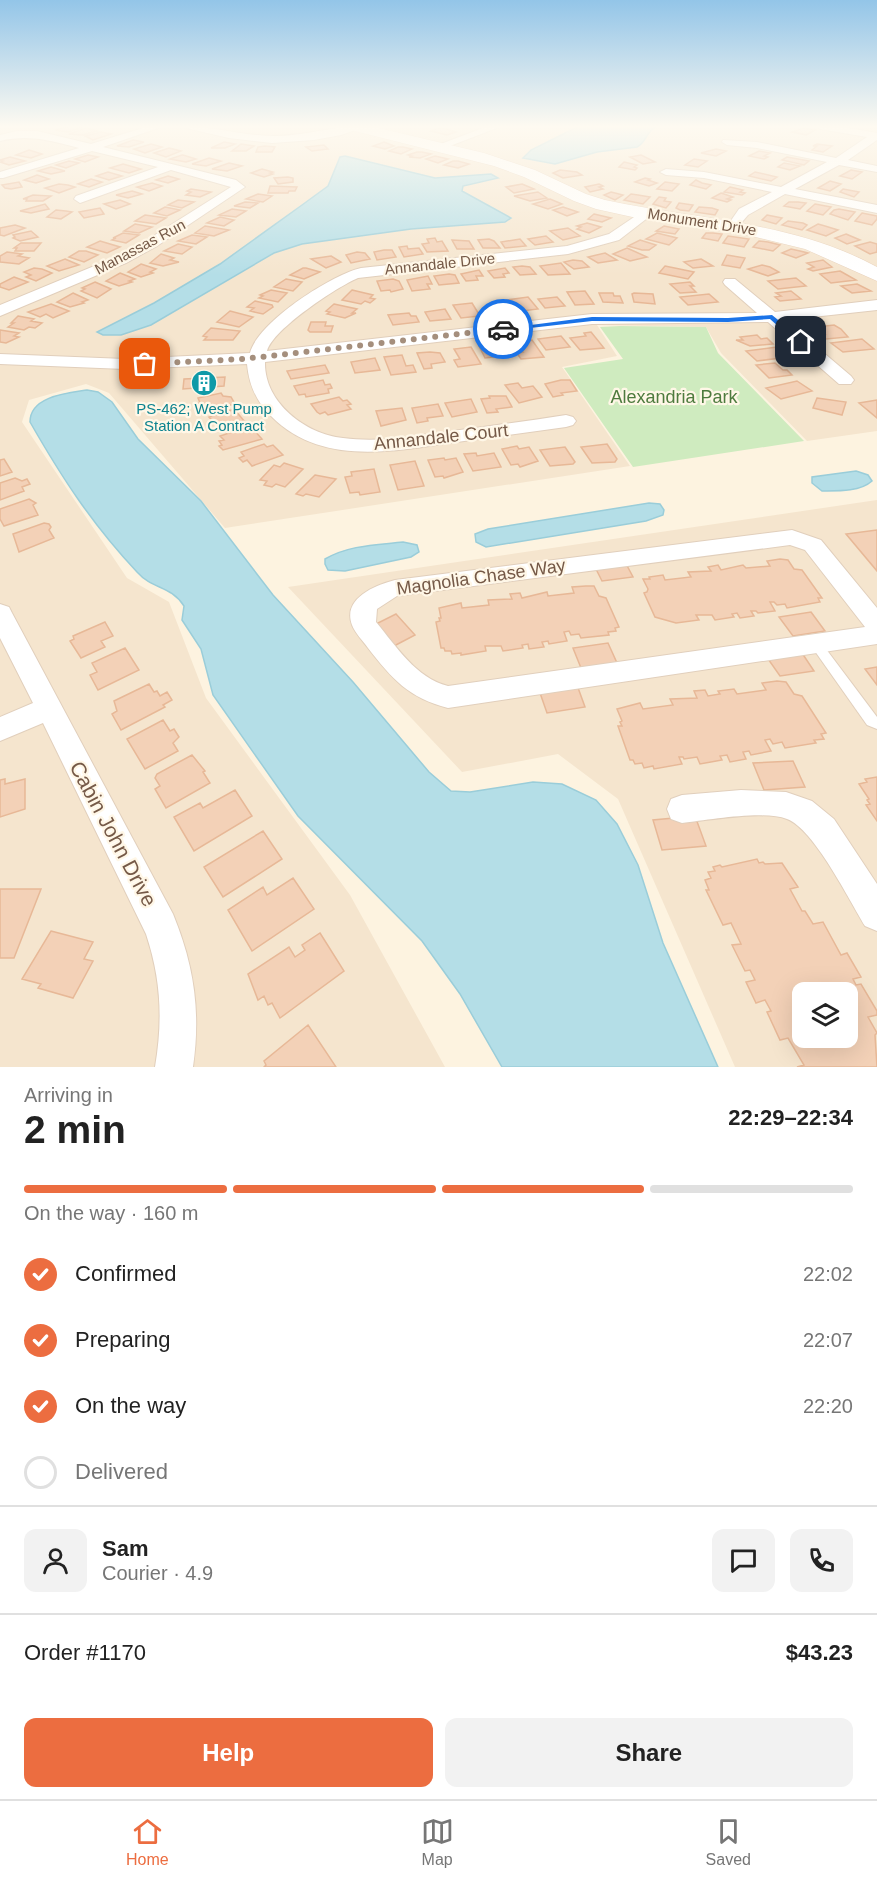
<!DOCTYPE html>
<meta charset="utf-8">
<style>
:root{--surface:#fff;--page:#f2f2f2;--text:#222;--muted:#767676;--line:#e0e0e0;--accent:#ec6d40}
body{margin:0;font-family:Arial,sans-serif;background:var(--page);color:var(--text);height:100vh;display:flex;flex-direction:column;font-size:22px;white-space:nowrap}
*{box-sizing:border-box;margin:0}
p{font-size:20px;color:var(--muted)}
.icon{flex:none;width:33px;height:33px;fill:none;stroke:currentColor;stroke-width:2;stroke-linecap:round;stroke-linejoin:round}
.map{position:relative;height:1067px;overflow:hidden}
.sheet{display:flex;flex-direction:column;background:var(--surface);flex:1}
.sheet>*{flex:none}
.tools{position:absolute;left:792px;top:982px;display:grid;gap:12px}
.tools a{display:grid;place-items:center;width:66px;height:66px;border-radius:12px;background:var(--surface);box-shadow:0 6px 24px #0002;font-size:30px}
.pin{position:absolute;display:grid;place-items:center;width:51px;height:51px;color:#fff;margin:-26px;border-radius:12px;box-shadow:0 3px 9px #0006}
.courier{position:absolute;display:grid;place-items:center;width:60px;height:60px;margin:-30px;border:4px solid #1a73e8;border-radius:50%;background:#fff;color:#222;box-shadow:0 2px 8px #0007}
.overview em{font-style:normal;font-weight:800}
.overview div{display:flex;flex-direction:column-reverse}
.overview{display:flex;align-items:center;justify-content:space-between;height:102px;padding:0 24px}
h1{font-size:39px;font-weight:800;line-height:45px}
.bar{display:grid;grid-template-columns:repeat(4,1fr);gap:9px 6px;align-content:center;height:72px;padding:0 24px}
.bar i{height:8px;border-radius:4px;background:var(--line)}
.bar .current{background:var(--accent)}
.bar p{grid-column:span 4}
.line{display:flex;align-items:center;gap:15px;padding:0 24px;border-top:2px solid var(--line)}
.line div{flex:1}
.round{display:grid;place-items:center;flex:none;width:63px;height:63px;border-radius:12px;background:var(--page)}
ol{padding:0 24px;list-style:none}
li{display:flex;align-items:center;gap:18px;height:66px}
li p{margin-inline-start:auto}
li .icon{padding:6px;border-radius:50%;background:var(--accent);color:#fff;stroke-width:4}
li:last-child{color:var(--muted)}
li i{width:33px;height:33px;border:3px solid var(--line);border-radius:50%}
.button{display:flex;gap:12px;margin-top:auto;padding:12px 24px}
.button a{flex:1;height:69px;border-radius:12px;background:var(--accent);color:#fff;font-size:24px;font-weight:800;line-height:69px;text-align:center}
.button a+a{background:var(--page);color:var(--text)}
.tab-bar{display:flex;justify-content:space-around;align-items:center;height:84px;border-top:2px solid var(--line);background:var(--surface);font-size:16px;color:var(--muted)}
.tab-bar a{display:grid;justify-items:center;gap:3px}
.tab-bar .current{color:var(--accent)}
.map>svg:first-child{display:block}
.residential{fill:#f5e5ce;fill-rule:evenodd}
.green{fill:#cfebbf}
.water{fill:#b4dee7;stroke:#9acdd9;stroke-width:1.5}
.building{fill:#f3d1b7;stroke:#e7b897;stroke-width:1.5;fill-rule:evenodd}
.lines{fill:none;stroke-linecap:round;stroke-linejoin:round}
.lane-casing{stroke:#e1cfbc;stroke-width:2}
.street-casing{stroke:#e1cfbc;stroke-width:2}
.secondary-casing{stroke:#e7d0ba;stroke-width:1}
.lane{fill:#fff;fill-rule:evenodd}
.street{fill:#fff;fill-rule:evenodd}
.secondary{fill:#fff;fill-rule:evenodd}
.route{fill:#1a73e8}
.done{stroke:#a58f7d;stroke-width:6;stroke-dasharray:0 10.8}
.labels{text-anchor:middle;stroke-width:4.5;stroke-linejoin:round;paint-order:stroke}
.far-street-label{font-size:15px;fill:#755947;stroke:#fff7e7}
.far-culture-label{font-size:15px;fill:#0d838f;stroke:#fff7e7}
.park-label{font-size:18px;fill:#4e7b3e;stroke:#fff7e7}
.street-label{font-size:18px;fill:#755947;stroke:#fff7e7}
.near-street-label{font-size:21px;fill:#755947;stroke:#fff7e7}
</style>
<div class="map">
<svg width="877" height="1067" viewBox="0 0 877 1067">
<rect width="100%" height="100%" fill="#fdf3e0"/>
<path class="residential" d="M0,126H877V431L807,441L721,353L706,327L597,325L617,356L562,367L630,466L225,528L109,393L86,384L29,400L22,422L127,578L169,602L206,698L350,895L445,1067H0Z
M877,500V1067H735L618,799L558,754L462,772L288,587ZM802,993H848V1038H802Z"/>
<path class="green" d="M620,326L706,327L718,353L804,441L633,467L564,368L623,359L600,327Z"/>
<path class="water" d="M579,126H657C646,131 647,142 637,147L597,152L555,164L523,158L531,150Z
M345,156L435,178L491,174L498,178L463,186L462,191L511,218L505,222L411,229L302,244L274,253L151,325L121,335H103L97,332L154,303L220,264L302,205L328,186L340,157Z
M87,390L98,392L112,402L138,439L201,501L273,595L353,682L429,772L451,791L470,792L533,782L562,784L596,800L617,824L638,865L663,943L718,1067H502L460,994L422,941L298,816L213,695L201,649L182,620L184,606C170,585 153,590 137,572C92,524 62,478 30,422C30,396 68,393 87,390Z
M856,471L868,475L872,481C860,492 837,491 822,491L812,483V477Z
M649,503L660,504L664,510L663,515L646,521L486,547L476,542L475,534L488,529Z
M403,542L417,545L419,552L411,557L345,571L328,570L325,564V559C349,545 376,545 403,542Z"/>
<path class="building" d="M70,126L83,127L68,132L55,130Z
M86,128L97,131L82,135L69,134Z
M439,128L447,129L456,132L447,135L431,131Z
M804,128L815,130L806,135L792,132Z
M101,132L111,134L93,140L85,136Z
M133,140L144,142L129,147L117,146Z
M224,142L235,144L225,148H211Z
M384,142L394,146L385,149L373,146Z
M151,144L162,147L145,153L134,149Z
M241,144L254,146L246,151H232Z
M817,144L832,146L823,152L812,150L817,146H813Z
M324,145L328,149L312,151L306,147Z
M258,147L265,146L275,147L272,152H256Z
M398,147H403L412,149L401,154L389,151Z
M169,148L181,151L166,157L154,153Z
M716,149L726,151L716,156L701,153Z
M29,150L42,154L31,158L16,155Z
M759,151L770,153L764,156L768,157L764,159L749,156Z
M417,152H422L431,154L420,158L409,157L412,156L408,155Z
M88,155L98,157L85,162L75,159Z
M182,155H183L196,159L186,162L170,159Z
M641,155L655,162L643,164L630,157Z
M435,156L448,159L438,163L426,159Z
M10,157L25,161L9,165L0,162L3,161L0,160Z
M787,157L809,161L804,165L782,160Z
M209,158L221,161L206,166L192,164Z
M694,159L707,161L698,167L685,165Z
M69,161L79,163L66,168L56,165Z
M453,161H458L469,164L458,168L444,165Z
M624,162L637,165L634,167L637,168L635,170L619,167Z
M229,163L242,166L227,171L212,169Z
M784,163L800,166L790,170L778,167Z
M123,164L141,169L129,173L110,168Z
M51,167L65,171L51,174L38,171Z
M262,169L273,172L270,173L273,174L264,177L251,173Z
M560,170L577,172L582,175L563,178L553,173Z
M851,170L862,172L852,179L840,176Z
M108,172L122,176L109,180L96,176Z
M755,172L777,177L771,181L749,176Z
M37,175L49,179L36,183L24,180Z
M168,176L179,179L168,183L156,180Z
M288,177L293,178V182L278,184L274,178Z
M645,178L650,179L648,180L657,183L649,186L635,182Z
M91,179L102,182L89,187L78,184Z
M696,180L702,183L711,185L706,189L690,185Z
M830,181L841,184L830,191L818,188Z
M19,182L22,187L11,189L5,188L2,185Z
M665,182L679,184L672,191L657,189Z
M152,183L162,186L149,191L137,187Z
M59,184L68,185L75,187L59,193L45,188Z
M522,184L534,189L514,193L506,187Z
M599,184L603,186L599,187L603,189L590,192L585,187Z
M270,186L297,187L295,191H289L288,193H268Z
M730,187L743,190L740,192L745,193L742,195L724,192Z
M191,189L211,192L200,197L186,195L191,192L187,191Z
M843,189L859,192L854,197L840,192Z
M132,191L142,194L128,198L116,195Z
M538,192L547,198L530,201L514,196Z
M611,192L623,195L615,200L604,195Z
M721,193L733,197L727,199L731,200L727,202L712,198Z
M258,194L272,196L263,202L246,199Z
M631,194L638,195L650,197L643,204L624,200Z
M33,195L51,196L43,201H26L27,199H23Z
M659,197L666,198L664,201L671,202L666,208L653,204Z
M550,199L562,204L548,209L533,204Z
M120,200L130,204L116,209L104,204Z
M178,200L194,202L182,208L168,205Z
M245,202L258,203L250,208L234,206Z
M789,202H798L806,203L800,209L784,206Z
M679,203L693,205L689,211L680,210L676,208Z
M45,204L49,209L31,213L20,211Z
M815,204L831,207L823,215L807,211Z
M165,207L180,210L167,216L154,213Z
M563,207L578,212L567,216L553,210Z
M699,207L712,208L718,210L715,215L695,212Z
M100,208L104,214L84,218L79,212Z
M232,209L246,211L236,217L219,215Z
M56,210L66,211L72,212L61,219L47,217Z
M834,210L839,209L855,212L848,220L830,214Z
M862,213L877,216V219L872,225L855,221Z
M594,214L611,218L602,222L588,219Z
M145,215L166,218L156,224L135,221Z
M767,215L782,218L776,224L762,220Z
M220,217L234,220L224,226L207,223Z
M788,221L803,223L807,225L802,230L782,225Z
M587,223L601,227L589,233L577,229L581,227L577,226Z
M135,224L152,227L139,233L124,231Z
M818,224L825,226L838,230L826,236L807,230Z
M15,225L25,228L4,236L0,235V228Z
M205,226L229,230L214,236L195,233Z
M664,226L679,229L675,234L656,231Z
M568,228L580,236L563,240L550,231Z
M31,231L38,237L20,241L13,238L15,237L13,235Z
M123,233L139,235L126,243L112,240L116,238H113Z
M657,233L677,238L669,245L646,239Z
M706,233H713L722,234L718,241L702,238Z
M846,234L860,240L847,244L835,238Z
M192,235L207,237L196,244L178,241Z
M546,236L553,242L535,245L528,239Z
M728,236L749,239L744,247L723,243Z
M435,238L437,242L442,241L448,251L427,252L422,244L429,243L427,239Z
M489,239L494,241L500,248H483L478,240Z
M520,239L526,246L505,248L501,242Z
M452,240L469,241L474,249H457Z
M640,240L656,245L649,250H642L628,246Z
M100,241L120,247L107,253L87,247Z
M759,241L768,242L780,245L773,251L753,247Z
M870,242L877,244V252L870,254L855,246Z
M21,243H41L34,251H15L17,248H14Z
M178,244L192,247L182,254L164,251Z
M407,246L408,249L419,248L423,254L404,257L399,247Z
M627,248L647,257L630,261L613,254Z
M791,249L800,251L808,253L796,258L782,253Z
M384,250H392L396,257L377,260L374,252Z
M79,251H86L98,255L84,262L69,257Z
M7,252L22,254L18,256L29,258L19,264L0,262V256Z
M357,252L365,253L370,259L351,263L346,255Z
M605,253L617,260L598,263L588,257Z
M161,254L174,258L170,260L179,262L163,266L150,263Z
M727,255L745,258L740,268L722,265Z
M331,256L341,262L326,268L311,259Z
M65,259L79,265L59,271L47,266Z
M701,259L713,266L693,268L684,262Z
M573,260L582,261L589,267L574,269L564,262Z
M823,260L832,267L813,271L808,269L814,267L807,263Z
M561,263L570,274L548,275L540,266Z
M141,264L156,269L150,272L153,273L141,277L128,272Z
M762,265L770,267L779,272L768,276L748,269Z
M522,266L530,267L536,274L520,275L513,267Z
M665,266L694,272L688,279L659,273Z
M34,268L42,269L52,273L36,281L26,277L31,275L24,272Z
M303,268H306L320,272L304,279L290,275Z
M505,268L509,273L503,274L505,277L494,278L488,271Z
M479,270L483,276H476L478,280L466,281L461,274Z
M840,271L856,280L831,283L820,274Z
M120,273L135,279L129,281L132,282L119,286L106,281Z
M449,274L455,275L459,283L439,285L434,276Z
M428,276L432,284H427L430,289L412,291L407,280Z
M14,277L28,282L9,290L0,287V284Z
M796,278L806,286L778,289L768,281Z
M286,279L302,282L293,291L274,287Z
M393,279L399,281L403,289L391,292L390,290L381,291L377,281Z
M95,282L111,289L97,298L81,291L85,289L82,288Z
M690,282L694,286H690L696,292L680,293L670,284Z
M857,284L871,291L852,293L841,286Z
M271,290L287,293L278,302L259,298L263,296L260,295Z
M352,290L373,295L370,298L375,299L370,303L365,301L361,304L342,300Z
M585,291L594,304L575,305L567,292Z
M791,291L801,299L780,301L775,297L781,296L776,293Z
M73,293L88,300L82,302L84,303L70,307L57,302Z
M599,293H613L614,296H620L623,303L603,302Z
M634,293L653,294L655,304L634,302L632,294Z
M709,294L718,302L688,305L680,297Z
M528,297L538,309L514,312L507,300Z
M557,297L565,306L545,308L538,299Z
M255,301L272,305L273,307L263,314L250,311L254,308L247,307Z
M472,303L480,316L461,318L453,305Z
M502,303L507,313L488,315L484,308H491L489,304Z
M51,304L69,311L53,318L46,314L40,317L28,312Z
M334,304L357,309L352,313H356L345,318L327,314L330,312L326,311Z
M445,309L451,319L430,321L425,312Z
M230,311L253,317L239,327L217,322Z
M409,313L411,316H416L419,322L393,325L388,315Z
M18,316L34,319L31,321L42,323L35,328L29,327L24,330L8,327L14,323H11Z
M311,322H326L325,326H333L331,332H310L308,330Z
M834,325L841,329L848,337L826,339L821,334H825L817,327Z
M211,328L240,331L233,340H204L207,337L203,336Z
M0,330L19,333L14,336L19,337L6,343L0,342Z
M591,332L604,348L580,350L570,338L586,336L584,333Z
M757,335L761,339L767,338L773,344L750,346L736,340H743L740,337Z
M561,336L570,347L546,350L538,339Z
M862,339L874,349L843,352L831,343Z
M532,340L544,357L521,359L516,352H523L516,342Z
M492,345L493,347L503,345L509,355L485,358L479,346Z
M471,347L481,364L458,367L454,360L460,359L454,349Z
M777,347L789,357L757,361L746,351Z
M430,352L440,353L445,362L431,364L432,368L424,369L417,353Z
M402,355L406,366L413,365L416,372L391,375L384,357Z
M375,358L380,370L355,373L351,362Z
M775,363L783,370H787L792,375L769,378L756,365Z
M325,365L329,373L291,379L287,371Z
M225,377L224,386L183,389L184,379Z
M323,380L325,385L330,384L332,388L328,389L329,393L306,397L305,394L299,395L294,386Z
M561,380H570L577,391L561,393L563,395L553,397L545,384Z
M797,381L812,391L781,399L766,388Z
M518,383L522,388L533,386L542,397L519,403L505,385Z
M221,393L223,396L231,397L235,404L204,412L201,407L197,408L195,404L200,403L198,398Z
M489,396H506L512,407L496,409L498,412L487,413L481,399L490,398Z
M339,397L343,401L347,400L351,404L347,405L351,409L328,415L325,412L320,414L317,412L311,404Z
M817,398L846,402L842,415L813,408Z
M471,399L477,412L452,417L445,403Z
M877,400V418L859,403Z
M438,404L443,416L427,418L428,421L417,423L412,408Z
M402,408L406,420L381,426L376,411Z
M234,409L245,422L220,430L209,417Z
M244,428L247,431L253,429L262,439L223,450L219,446L222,445L219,441L224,440L220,436Z
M264,444L267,447L273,445L283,455L252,466L247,460L243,462L239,458L244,456L241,452Z
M607,444L617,459L615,462L592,463L581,447Z
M517,446L519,449L529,447L538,461L520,467L518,464L511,465L502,449Z
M565,447L575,462L573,464L550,466L540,450Z
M476,453L477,456L494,453L501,467L473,471L464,454Z
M444,458L445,460L456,458L463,472L444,478L443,476L435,477L428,460Z
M4,459L12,472L0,476V460Z
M415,461L424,486L398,490L390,465Z
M284,463L303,469L285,487L276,484L272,487L264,485L267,481L260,480L274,465L280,467Z
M374,469L380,492L360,495L359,492L350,493L345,477L352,476L351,472Z
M315,475L336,479L319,497L306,494L303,496L296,494Z
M15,478L22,481L27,479L30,484L22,487L24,491L0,500V483Z
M29,499L36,503L33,505L38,515L4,526L0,519V509Z
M44,523L49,524L51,527L49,530L54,538L19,552L13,534Z
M877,530V571L846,534Z
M780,559L788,560L794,569L802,570L822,598H818L820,602L787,608L785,604L777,605L774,602H770L775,611L758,613L756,611H751L754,616L740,618L737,613L732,614L734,617L715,620L712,615H696L699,620L676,623L655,617L644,593L647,592L648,589L643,579H650L649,577L663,575L665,580L691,577L688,572L711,571L708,567L718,565L721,570L743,565L746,568L770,566L767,561Z
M624,560L633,577L602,581L594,565Z
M586,586H594L599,596L606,598L619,627L615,628L616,631L608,632L609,635L581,638L579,634L571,635L569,631L564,632L567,641L549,644L548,641L542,642L544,647L529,649L528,644L522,645L523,648L503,651L501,646H485L486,651L461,655V653L452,654L451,651H445L444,648H441L436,622L440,621L439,618H441L439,608L461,603L462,608L489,605L488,600L512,599L510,594L520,593L522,598L547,592L548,596L574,593L572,587Z
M811,612L825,631L793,636L779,617Z
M396,614L415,635L394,646L374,625Z
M105,622L113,636L101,641L105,647L81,658L70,641L74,639L73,636Z
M608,643L617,663L581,668L573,648Z
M125,648L139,670L98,690L90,675L97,672L92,663Z
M800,650L814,671L780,676L766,656Z
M877,667V685L865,669Z
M777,681L786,682L794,694L802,696L826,733L821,734L824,739L814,740L816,743L785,748L782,742L773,744L770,739L765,740L771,751L751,755L749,751L743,752L746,759L730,762L727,755L720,756L722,760L700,764L697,757L684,759L683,757H679L682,764L654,769L653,766L644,768L642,763L635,764L633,760H630L618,726H622L620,722L622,721L617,709L640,703L643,709L673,705L670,699L697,698L694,691L705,690L708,696L720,694L718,691L734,689L737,694L766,690L762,683Z
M149,684L154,692L157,691L160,696L167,692L172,700L163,705L165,707L121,730L112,714L117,711L114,701Z
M577,685L585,707L547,713L539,690Z
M163,720L170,731L174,729L179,737L173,743L178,751L145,769L127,739Z
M192,755L205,771L203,772L210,783L166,808L155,789L160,786L155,778L157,774Z
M793,761L805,787L764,790L753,763Z
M877,777V821L866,805L870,804L867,800L869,799L859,784L867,782L865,779Z
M5,779V784L25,779V809L0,817V780Z
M235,790L252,816L194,851L174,817L200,803L203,808Z
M695,816L706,846L662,850L653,820Z
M263,831L282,859L223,897L204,867Z
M757,859L759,863L763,862L765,864L782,863L798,887L790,889L802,911H805L813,924L823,922L841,955L847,953L861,977L853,979L856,985L861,984L877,1011V1015L868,1017L877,1033L875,1035L877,1067H797L804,1065L788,1038L780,1040L767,1012L771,1011L765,1000L756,1003L746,982L755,980L750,970L745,971L732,945L741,944L731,923L723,925L706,890H709L705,880L711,878L708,872L715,871L713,867L720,865L722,867ZM802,993H848V1038H802Z
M293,878L314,909L252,951L228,910L263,887L267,895Z
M0,889H41L14,958H0Z
M51,931L93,942L84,959L93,961L73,998L38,988L41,984L22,979Z
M320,933L344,971L280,1018L272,1003L268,1005L264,996L258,1000L248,974L289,947L295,957L305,950L302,945Z
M308,1025L336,1067H264L266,1065L264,1061Z"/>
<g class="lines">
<g class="lane-casing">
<path id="lane" d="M816,640L820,641L877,717V729L867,725L812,647L810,644L812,641Z"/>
</g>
<g class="street-casing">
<path id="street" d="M149,126H164L103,147L236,180L245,187L157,246L126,263L0,316V305L116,257L147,240L231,187L171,170L80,203L74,199L76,196L158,167L92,151L3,178H0V172L79,148C51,141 29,134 0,141V135L17,131H37L91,144Z
M177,126C209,125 241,136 274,136C306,136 336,125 366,126L341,135L314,140L272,143L229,138Z
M488,126H502L442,149H434L433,147Z
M815,126H837L877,133V140L848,160L877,166V172L839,165L795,189L877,205V213L785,194L748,215L742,222L744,228L737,232L732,231L730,222L739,209L772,192L704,178L666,175L660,172L666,169L704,172L781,187L827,162L757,148L727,145L722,142L723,140L757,142L836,158L867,137L820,129Z
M646,209L652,213L650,216L619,240L568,254L358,278C337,287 273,329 267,351L592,314L757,313L725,285L723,282L725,279H735L775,312L877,300V310L785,320L851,376L854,380L851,384H839L768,322L592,324L265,362C264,402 305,434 343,438C379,443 416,436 452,431C490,426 528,421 566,415L573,417L576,421L573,425L566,427C530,432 494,437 457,442C394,451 321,467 271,416C256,401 249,385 247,364L125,369L0,364V354L125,359L250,353C258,322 331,275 361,268L567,246L609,234Z
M792,530L821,540L877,608V644L448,708C409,698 392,679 368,648C363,641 355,633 352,625C342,598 376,585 395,580ZM790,545L805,550L865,627L448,686C416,678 396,646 376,622L377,609L397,596Z
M0,604L9,607L12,613L173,914C194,965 201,1012 193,1067H155C163,1020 161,979 146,934L43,723L0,741V717L33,703L0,638Z
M741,790L786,792L812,801L834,819L877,884V931L865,926C849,900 814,829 787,819C763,810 709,820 682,823L671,819L667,809L671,799L682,795Z"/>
</g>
<g class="secondary-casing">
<path id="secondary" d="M345,126H370L484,153L535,170L586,194L605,200C697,220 793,221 877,267V281L805,249L743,234L637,218L596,209L574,201L524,177L494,166L347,129Z"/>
</g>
<use href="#lane" class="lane"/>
<use href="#street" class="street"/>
<use href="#secondary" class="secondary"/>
</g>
<linearGradient id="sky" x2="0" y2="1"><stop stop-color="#93c5e8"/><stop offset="0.46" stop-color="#fefaf1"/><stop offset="1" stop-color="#fefaf1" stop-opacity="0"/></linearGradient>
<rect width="877" height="275" fill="url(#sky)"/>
<path class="route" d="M772,315L804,341V344H798L770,319L728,322L592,321L503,331L500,329L592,317L728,318Z"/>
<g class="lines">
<path class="done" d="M145,364L243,359L503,329"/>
</g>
<defs>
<g id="building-disc" transform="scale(1.35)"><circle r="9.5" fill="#0f9aa8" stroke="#fff7e7"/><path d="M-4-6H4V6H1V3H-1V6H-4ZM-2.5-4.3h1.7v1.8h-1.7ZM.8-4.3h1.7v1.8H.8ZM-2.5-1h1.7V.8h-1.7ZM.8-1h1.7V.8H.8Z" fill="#fff"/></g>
</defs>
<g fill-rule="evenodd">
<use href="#building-disc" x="204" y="383"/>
</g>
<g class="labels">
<g class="far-street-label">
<text transform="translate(702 222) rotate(9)" y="5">Monument Drive</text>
<text transform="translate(140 247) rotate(-28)" y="5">Manassas Run</text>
<text transform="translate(440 264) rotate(-6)" y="5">Annandale Drive</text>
</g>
<g class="far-culture-label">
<text x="204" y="414">PS-462; West Pump<tspan x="204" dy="17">Station A Contract</tspan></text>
</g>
<g class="park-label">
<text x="674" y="403">Alexandria Park</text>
</g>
<g class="street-label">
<text transform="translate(441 437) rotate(-6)" y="6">Annandale Court</text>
<text transform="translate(481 577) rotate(-8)" y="6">Magnolia Chase Way</text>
</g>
<g class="near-street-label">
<text transform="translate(113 834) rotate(62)" y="7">Cabin John Drive</text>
</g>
</g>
</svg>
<div class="tools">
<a><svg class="icon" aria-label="layers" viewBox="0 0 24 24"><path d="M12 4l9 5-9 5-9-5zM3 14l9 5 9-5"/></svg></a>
</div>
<div class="pin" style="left:145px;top:364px;background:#ea580c"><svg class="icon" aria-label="bag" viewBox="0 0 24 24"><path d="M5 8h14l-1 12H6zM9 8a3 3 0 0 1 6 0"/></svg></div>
<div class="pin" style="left:801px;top:342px;background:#1f2937"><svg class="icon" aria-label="home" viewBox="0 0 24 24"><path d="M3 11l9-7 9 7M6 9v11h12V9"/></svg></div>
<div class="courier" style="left:503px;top:329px"><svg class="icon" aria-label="car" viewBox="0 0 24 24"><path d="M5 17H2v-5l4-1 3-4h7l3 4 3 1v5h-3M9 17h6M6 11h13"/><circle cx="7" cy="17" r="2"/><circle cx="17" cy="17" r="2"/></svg></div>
</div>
<section class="sheet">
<div class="overview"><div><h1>2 min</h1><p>Arriving in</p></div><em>22:29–22:34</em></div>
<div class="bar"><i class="current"></i><i class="current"></i><i class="current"></i><i></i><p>On the way · 160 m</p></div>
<ol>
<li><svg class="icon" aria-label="check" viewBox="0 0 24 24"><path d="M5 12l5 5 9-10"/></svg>Confirmed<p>22:02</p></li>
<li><svg class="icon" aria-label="check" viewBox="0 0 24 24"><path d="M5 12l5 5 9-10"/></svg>Preparing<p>22:07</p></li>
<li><svg class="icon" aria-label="check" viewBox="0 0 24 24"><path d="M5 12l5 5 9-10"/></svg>On the way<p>22:20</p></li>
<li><i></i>Delivered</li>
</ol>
<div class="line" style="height:108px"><a class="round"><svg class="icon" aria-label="person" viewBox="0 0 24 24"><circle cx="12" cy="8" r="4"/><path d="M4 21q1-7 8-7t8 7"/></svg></a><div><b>Sam</b><p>Courier · 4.9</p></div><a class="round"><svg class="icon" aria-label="chat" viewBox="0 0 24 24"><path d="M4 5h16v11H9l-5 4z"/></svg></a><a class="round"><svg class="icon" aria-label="phone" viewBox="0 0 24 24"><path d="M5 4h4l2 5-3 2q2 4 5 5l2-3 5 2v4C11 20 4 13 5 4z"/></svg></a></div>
<div class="line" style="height:78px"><div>Order #1170</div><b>$43.23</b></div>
<div class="button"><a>Help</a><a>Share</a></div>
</section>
<nav class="tab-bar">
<a class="current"><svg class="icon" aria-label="home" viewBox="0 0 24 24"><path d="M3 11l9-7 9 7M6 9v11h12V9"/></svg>Home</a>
<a><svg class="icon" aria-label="map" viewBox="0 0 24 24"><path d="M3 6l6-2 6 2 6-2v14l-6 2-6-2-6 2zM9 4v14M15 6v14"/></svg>Map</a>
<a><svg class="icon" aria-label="saved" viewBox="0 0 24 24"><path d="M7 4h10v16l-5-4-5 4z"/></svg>Saved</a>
</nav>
